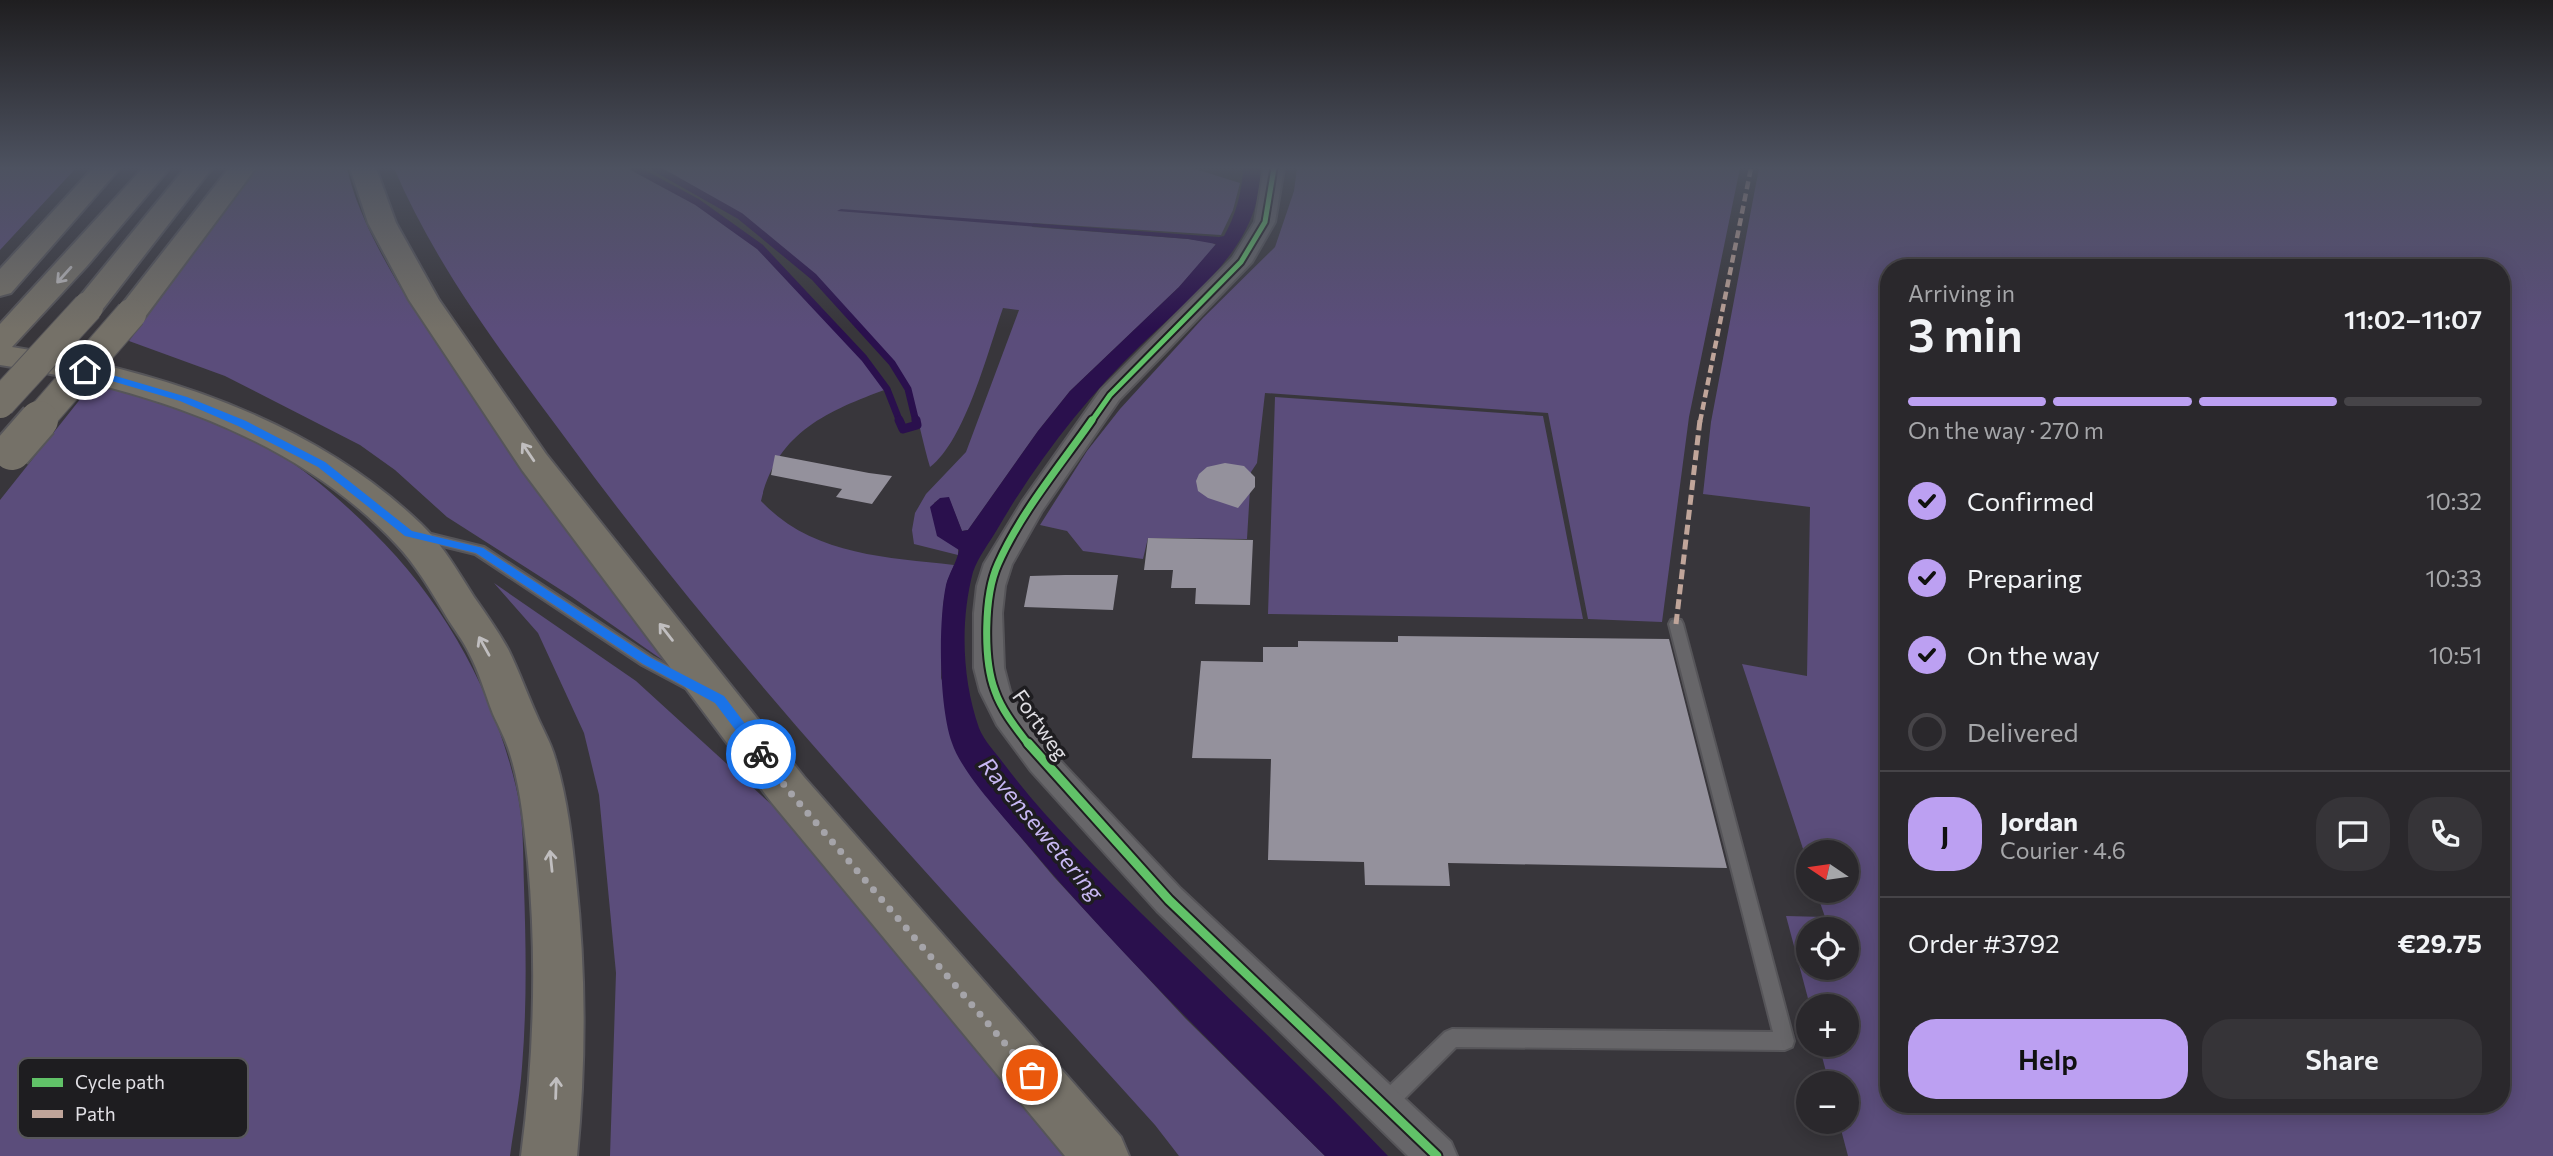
<!DOCTYPE html>
<meta charset="utf-8">
<style>
:root{--surface:#2a282c;--page:#363438;--text:#f1f3f6;--muted:#a5a6a9;--line:#464448;--accent:#bca0f2}
body{margin:0;font-family:Commissioner,sans-serif;background:var(--page);color:var(--text);height:100vh;display:flex;flex-direction:column;font-size:26px;white-space:nowrap}
*{box-sizing:border-box;margin:0}
p{font-size:23px;color:var(--muted)}
.icon{flex:none;width:38px;height:38px;fill:none;stroke:currentColor;stroke-width:2;stroke-linecap:round;stroke-linejoin:round}
.map{position:relative;flex:1;overflow:hidden}
.panel{position:absolute;left:1880px;top:259px;width:630px;height:854px;display:flex;flex-direction:column;background:var(--surface);border-radius:28px;box-shadow:0 4px 18px #0003,0 0 0 2px var(--line)}
.panel>*{flex:none}
.needle{width:46px;rotate:283deg}
.tools{position:absolute;left:1796px;top:840px;display:grid;gap:14px}
.tools a{display:grid;place-items:center;width:63px;height:63px;border-radius:50%;background:var(--surface);box-shadow:0 4px 18px #0003,0 0 0 2px var(--line);font-size:35px}
.pin{position:absolute;display:grid;place-items:center;width:60px;height:60px;color:#fff;margin:-30px;border:4px solid #fff;border-radius:50%;box-shadow:0 2px 7px #0007}
.courier{position:absolute;display:grid;place-items:center;width:70px;height:70px;margin:-35px;border:5px solid #1a73e8;border-radius:50%;background:#fff;color:#222;box-shadow:0 2px 9px #0007}
.head em{font-style:normal;font-weight:600}
.head div{display:flex;flex-direction:column-reverse}
.head{display:flex;align-items:center;justify-content:space-between;height:119px;padding:0 28px}
h1{font-size:46px;font-weight:600;line-height:52px}
.bar{display:grid;grid-template-columns:repeat(4,1fr);gap:10px 7px;align-content:center;height:84px;padding:0 28px}
.bar i{height:9px;border-radius:5px;background:var(--line)}
.bar .on{background:var(--accent)}
.bar p{grid-column:span 4}
.line{display:flex;align-items:center;gap:18px;padding:0 28px;border-top:2px solid var(--line)}
.line div{flex:1}
.round{display:grid;place-items:center;flex:none;width:74px;height:74px;border-radius:28px;background:var(--page)}
ol{padding:0 28px;list-style:none}
li{display:flex;align-items:center;gap:21px;height:77px}
li p{margin-inline-start:auto}
li .icon{padding:7px;border-radius:50%;background:var(--accent);color:#111;stroke-width:4}
li:last-child{color:var(--muted)}
li i{width:38px;height:38px;border:4px solid var(--line);border-radius:50%}
.primary-button{display:flex;gap:14px;margin-top:auto;padding:14px 28px}
.primary-button a{flex:1;height:80px;border-radius:28px;background:var(--accent);color:#111;font-size:28px;font-weight:600;line-height:80px;text-align:center}
.primary-button a+a{background:var(--page);color:var(--text)}
.map>svg:first-child{display:block}
.green{fill:#5b4d7b;fill-rule:evenodd}
.water{fill:#2a104d}
.lines{fill:none;stroke-linecap:round;stroke-linejoin:round}
.stream-far1{stroke:#2a104d;stroke-width:7}
.stream{stroke:#2a104d;stroke-width:9}
.building{fill:#94919c}
.lane-casing{stroke:#565559;stroke-width:4}
.street-casing{stroke:#565559;stroke-width:4}
.highway-casing{stroke:#565559;stroke-width:4}
.lane{fill:#676669;fill-rule:evenodd}
.street{fill:#676669;fill-rule:evenodd}
.highway{fill:#757168;fill-rule:evenodd}
.highway-bridge-far1-casing{stroke:#565559;stroke-width:32;stroke-linecap:butt}
.highway-bridge-casing{stroke:#565559;stroke-width:42;stroke-linecap:butt}
.highway-bridge-far1{stroke:#757168;stroke-width:30}
.highway-bridge{stroke:#757168;stroke-width:38}
.quiet-far1{stroke:#c0a59a;stroke-width:4.5;stroke-dasharray:8 4.5;stroke-linecap:butt}
.quiet{stroke:#c0a59a;stroke-width:5;stroke-dasharray:10 5;stroke-linecap:butt}
.cycleway-far2-casing{stroke:#1e1d20;stroke-width:9}
.cycleway-far1-casing{stroke:#1e1d20;stroke-width:11}
.cycleway-casing{stroke:#1e1d20;stroke-width:13}
.cycleway-far2{stroke:#61c268;stroke-width:5}
.cycleway-far1{stroke:#61c268;stroke-width:7}
.cycleway{stroke:#61c268;stroke-width:9}
.oneway{stroke:#c0bebf}
.route{fill:#1a73e8}
.done{stroke:#a5a4a9;stroke-width:7;stroke-dasharray:0 12.6}
.labels{text-anchor:middle;stroke-width:7;stroke-linejoin:round;paint-order:stroke}
.street-label{font-size:21px;fill:#e0dfe4;stroke:#1e1d20}
.water-label{font-size:23px;font-style:italic;fill:#c8b8f4;stroke:#1e1d20}
.key{fill:#1e1d20;stroke:#58575b;stroke-width:2}
.key-label{font-size:19px;fill:#e0dfe4}
</style>
<div class="map">
<svg width="2553" height="1156" viewBox="0 0 2553 1156">
<rect width="100%" height="100%" fill="#38363b"/>
<path class="green" d="M0,168H76L0,250Z
M256,168H347C366,254 452,365 504,437C561,514 617,591 674,668L572,597L447,517L395,470L360,445L225,376L129,341Z
M394,168H634L697,202L760,247L864,358L887,389C827,411 776,433 761,501C812,555 884,557 954,565L947,582L943,605L941,678L996,808L1054,877L1185,1018L1325,1156H1179L1155,1125C955,902 746,685 569,443C504,355 437,269 394,168Z
M655,168H1192L1240,183L1233,210L1221,235L1033,223L1032,227L1188,239L1211,242L1216,245L1179,287L1070,391L1038,431L968,530L962,531L950,501L938,500L934,503L958,548V555L914,544L912,530L915,513L926,494L966,452L1019,310L1003,308C988,351 965,441 930,467C923,444 917,411 909,390C899,366 878,345 861,326C800,258 739,206 655,168Z
M1297,168H1740L1689,417L1662,622L1588,619L1548,413L1265,393L1257,463L1251,472L1247,539L1148,538L1143,559L1083,551L1067,531L1040,525L1087,451L1120,409L1203,318L1275,247L1294,191Z
M1759,168H2553V1156H1848L1839,1122H1846V1083H1829L1819,1045H1846V1006H1810L1786,916L1825,917L1816,891H1846V852H1808V864L1742,664L1807,676L1810,507L1703,494L1711,422ZM1888,268H2501V1104H1888ZM1808,929H1846V968H1808Z
M93,383C141,398 192,411 238,432C291,456 333,492 373,532C444,602 493,690 516,787C524,818 523,855 524,887C526,947 527,1007 522,1067C520,1097 514,1126 510,1156H0V500Z
M1275,397L1543,416L1583,619L1268,614Z
M494,583L636,681L818,847L1077,1156H610L616,973L599,795L584,733L538,633Z"/>
<path class="water" d="M1243,168H1260C1263,245 1191,296 1141,345C1085,399 1037,461 998,528C990,542 978,557 973,572C960,621 962,680 979,728C984,741 996,753 1004,764C1026,793 1049,819 1074,845C1176,952 1287,1049 1388,1156H1325C1222,1054 1118,952 1024,841C1003,816 962,773 952,743C939,706 938,623 946,585C949,573 957,562 959,550L937,536L930,507L940,498L949,497L962,531L968,530L1038,431L1070,391L1179,287L1216,244L1188,239L837,211L841,209L1219,237L1224,236C1236,215 1242,192 1243,168Z"/>
<g class="lines">
<path class="stream-far1" d="M634,168L697,202L760,247L864,358L887,389L900,422
M655,168L740,216L814,277L892,363L908,389L916,422"/>
<path class="stream" d="M899,420L903,429L917,425L916,420"/>
</g>
<path class="building" d="M775,455L869,473L892,476L872,504L836,497L842,489L771,475Z
M1225,463L1244,466L1255,477V487L1238,508L1208,498L1198,491L1196,481L1199,474L1207,467Z
M1148,538L1253,540L1250,605L1195,604L1196,588H1171L1173,570H1144Z
M1065,575H1118L1113,610L1024,607L1030,576Z
M1398,636L1669,639L1727,868L1448,863L1450,886L1365,885L1364,862L1268,860L1271,759L1192,758L1201,661L1263,662V647H1298V641L1398,642Z"/>
<g class="lines">
<g class="lane-casing">
<path id="lane" d="M419,531L484,547L652,657L699,682L702,686L699,690H689L642,665L475,554L414,539L412,536Z
M1676,619L1681,620L1683,624L1794,1041L1792,1047L1785,1050L1456,1047L1393,1110L1386,1112L1379,1110L1376,1103L1379,1096L1445,1032L1452,1029L1773,1032L1669,624L1671,620Z"/>
</g>
<g class="street-casing">
<path id="street" d="M1264,168H1284L1275,222L1252,262L1119,400L1042,511L1012,564L1005,586L1002,613L1004,668L1010,691L1020,710L1053,753L1181,889L1451,1142L1457,1156H1408L1157,911L1031,771L997,725L980,691L974,668V613L977,586L984,564L1022,502L1101,390L1233,258L1255,222Z"/>
</g>
<g class="highway-casing">
<path id="highway" d="M93,168H120L11,293L0,296V269Z
M143,168H170L87,266L12,347C158,370 312,419 421,524C443,545 458,572 474,597C486,614 498,631 508,649C519,671 527,694 537,716C543,730 551,743 555,758C567,797 572,839 576,880C586,972 586,1064 577,1156H521C534,1058 537,960 528,862C524,826 521,789 510,754C506,740 499,727 493,714C485,693 479,672 469,653C463,640 453,628 446,616C431,591 416,565 396,544C295,436 142,387 0,365V324Z
M185,168H212L99,314L88,316L77,314L73,307L77,300Z
M229,168H256L142,321L131,323L120,321L116,314L120,307Z
M350,168H376L396,223L439,300L546,454L804,777L1121,1137L1129,1156H1065L772,803L522,470L409,300L368,223Z"/>
</g>
<use href="#lane" class="lane"/>
<use href="#street" class="street"/>
<use href="#highway" class="highway"/>
<g class="highway-bridge-far1-casing">
<path id="highway-bridge-far1" d="M0,403L88,307
M37,422L131,314"/>
</g>
<g class="highway-bridge-casing">
<path id="highway-bridge" d="M12,451L39,420"/>
</g>
<use href="#highway-bridge-far1" class="highway-bridge-far1"/>
<use href="#highway-bridge" class="highway-bridge"/>
<path class="quiet-far1" d="M1700,422L1751,168"/>
<path class="quiet" d="M1676,624L1700,420"/>
<g class="cycleway-far2-casing">
<path id="cycleway-far2" d="M1091,422L1110,395L1241,262L1265,222L1274,168"/>
</g>
<g class="cycleway-far1-casing">
<path id="cycleway-far1" d="M1029,745C1016,728 1002,711 995,691C983,659 984,595 998,564C1021,512 1060,466 1092,420"/>
</g>
<g class="cycleway-casing">
<path id="cycleway" d="M1028,743L1169,900L1437,1156"/>
</g>
<use href="#cycleway-far2" class="cycleway-far2"/>
<use href="#cycleway-far1" class="cycleway-far1"/>
<use href="#cycleway" class="cycleway"/>
</g>
<defs><path id="oneway-shaft" d="M-6 0H5M1.5-3L5.5 0L1.5 3" fill="none" stroke-width="1.6" stroke-linecap="round" stroke-linejoin="round" transform="scale(1.75)"/></defs>
<g class="oneway">
<use href="#oneway-shaft" transform="translate(64 275) rotate(132)"/>
<use href="#oneway-shaft" transform="translate(528 452) rotate(-124)"/>
<use href="#oneway-shaft" transform="translate(666 632) rotate(-128)"/>
<use href="#oneway-shaft" transform="translate(484 646) rotate(-119)"/>
<use href="#oneway-shaft" transform="translate(551 861) rotate(-96)"/>
<use href="#oneway-shaft" transform="translate(556 1088) rotate(-88)"/>
</g>
<linearGradient id="sky" x2="0" y2="1"><stop stop-color="#1f1e20"/><stop offset="0.51" stop-color="#4d5260"/><stop offset="1" stop-color="#4d5260" stop-opacity="0"/></linearGradient>
<rect width="2553" height="329" fill="url(#sky)"/>
<path class="route" d="M85,367L187,397L246,421L325,462L412,531L483,548L651,658L724,696L765,750V757H756L715,703L643,664L476,553L405,536L318,467L238,426L180,401L81,372V368Z"/>
<g class="lines">
<path class="done" d="M761,754L788,790L1032,1075"/>
</g>
<g class="labels">
<g class="street-label">
<text transform="translate(1040 725) rotate(55)" y="7">Fortweg</text>
</g>
<g class="water-label">
<text transform="translate(1041 829) rotate(50)" y="8">Ravensewetering</text>
</g>
</g>
<rect x="18" y="1058" width="230" height="80" rx="10" class="key"/>
<rect x="32" y="1078" width="31" height="9" fill="#61c268"/>
<rect x="32" y="1110" width="31" height="8" fill="#c0a59a"/>
<g class="key-label">
<text x="75" y="1089">Cycle path</text>
<text x="75" y="1121">Path</text>
</g>
</svg>
<div class="tools">
<a><svg class="needle" viewBox="-14 -14 28 28"><path d="M0-13l5 13h-10z" fill="#e53935"/><path d="M0 13l5-13h-10z" fill="#a5a6a9"/></svg></a>
<a><svg class="icon" aria-label="locate" viewBox="0 0 24 24"><circle cx="12" cy="12" r="6"/><path d="M12 2v4M12 18v4M2 12h4M18 12h4"/></svg></a>
<a>+</a>
<a>−</a>
</div>
<div class="pin" style="left:1032px;top:1075px;background:#ea580c"><svg class="icon" aria-label="bag" viewBox="0 0 24 24"><path d="M5 8h14l-1 12H6zM9 8a3 3 0 0 1 6 0"/></svg></div>
<div class="pin" style="left:85px;top:370px;background:#1f2937"><svg class="icon" aria-label="home" viewBox="0 0 24 24"><path d="M3 11l9-7 9 7M6 9v11h12V9"/></svg></div>
<div class="courier" style="left:761px;top:754px"><svg class="icon" aria-label="bike" viewBox="0 0 24 24"><circle cx="6" cy="16" r="4"/><circle cx="18" cy="16" r="4"/><path d="M6 16l4-8h5l3 8M10 8l3 8H6M13 5h3"/></svg></div>
<section class="panel">
<div class="head"><div><h1>3 min</h1><p>Arriving in</p></div><em>11:02–11:07</em></div>
<div class="bar"><i class="on"></i><i class="on"></i><i class="on"></i><i></i><p>On the way · 270 m</p></div>
<ol>
<li><svg class="icon" aria-label="check" viewBox="0 0 24 24"><path d="M5 12l5 5 9-10"/></svg>Confirmed<p>10:32</p></li>
<li><svg class="icon" aria-label="check" viewBox="0 0 24 24"><path d="M5 12l5 5 9-10"/></svg>Preparing<p>10:33</p></li>
<li><svg class="icon" aria-label="check" viewBox="0 0 24 24"><path d="M5 12l5 5 9-10"/></svg>On the way<p>10:51</p></li>
<li><i></i>Delivered</li>
</ol>
<div class="line" style="height:126px"><b class="round" style="background:var(--accent);color:#111">J</b><div><b>Jordan</b><p>Courier · 4.6</p></div><a class="round"><svg class="icon" aria-label="chat" viewBox="0 0 24 24"><path d="M4 5h16v11H9l-5 4z"/></svg></a><a class="round"><svg class="icon" aria-label="phone" viewBox="0 0 24 24"><path d="M5 4h4l2 5-3 2q2 4 5 5l2-3 5 2v4C11 20 4 13 5 4z"/></svg></a></div>
<div class="line" style="height:91px"><div>Order #3792</div><b>€29.75</b></div>
<div class="primary-button"><a>Help</a><a>Share</a></div>
</section>
</div>
